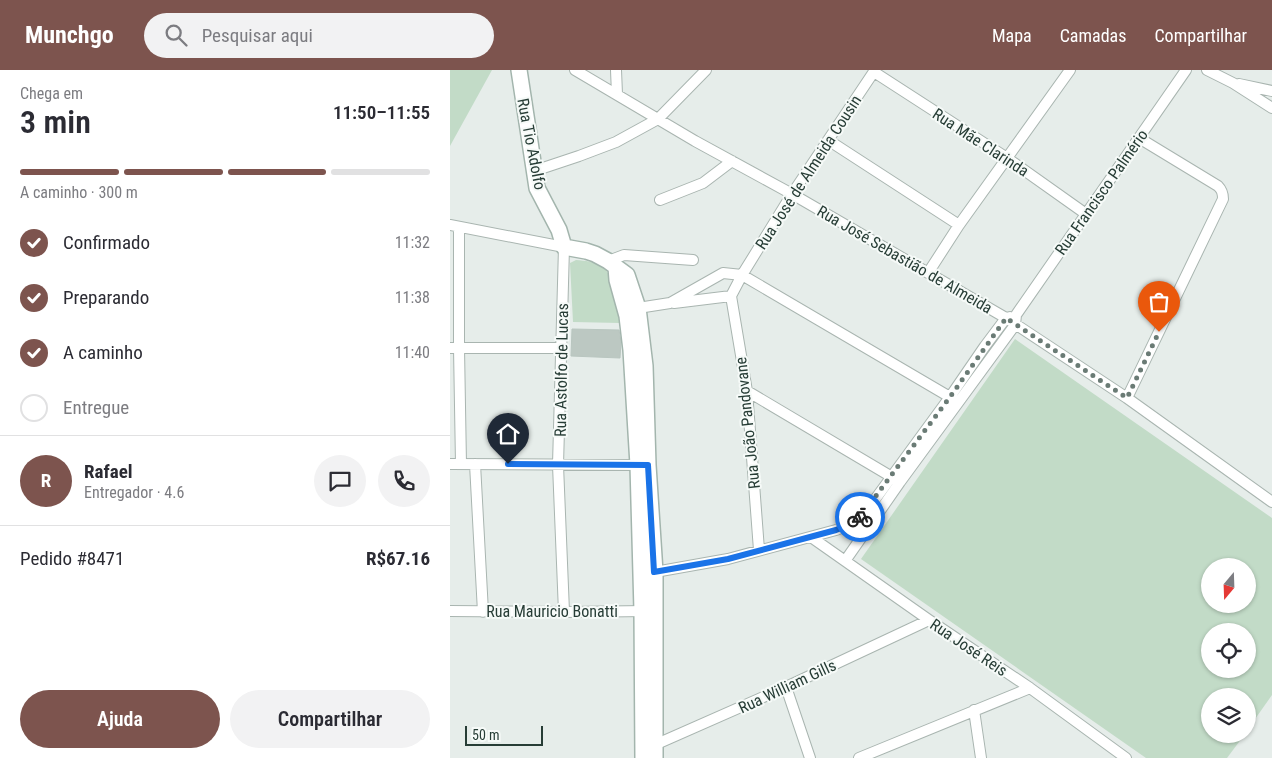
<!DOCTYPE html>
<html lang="pt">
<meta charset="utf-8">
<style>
:root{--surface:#fff;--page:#f2f2f3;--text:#2b2b33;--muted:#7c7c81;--line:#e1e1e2;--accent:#7d544e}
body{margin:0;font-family:"Roboto Condensed",sans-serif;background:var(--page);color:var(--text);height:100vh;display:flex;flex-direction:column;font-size:19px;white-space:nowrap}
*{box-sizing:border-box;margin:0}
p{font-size:16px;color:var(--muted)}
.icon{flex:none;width:28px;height:28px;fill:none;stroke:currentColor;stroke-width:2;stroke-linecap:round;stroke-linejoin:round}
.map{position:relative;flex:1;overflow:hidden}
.side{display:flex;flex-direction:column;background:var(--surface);width:450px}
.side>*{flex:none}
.needle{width:32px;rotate:199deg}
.tools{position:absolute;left:751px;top:488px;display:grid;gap:10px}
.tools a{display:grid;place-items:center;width:55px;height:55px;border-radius:50%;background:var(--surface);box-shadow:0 1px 4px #0004;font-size:25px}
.scale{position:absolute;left:15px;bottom:12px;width:78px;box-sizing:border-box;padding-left:5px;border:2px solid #273d36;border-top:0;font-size:14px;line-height:18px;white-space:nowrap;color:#273d36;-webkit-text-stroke:4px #f6faf8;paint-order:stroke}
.pin{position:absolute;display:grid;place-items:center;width:42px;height:42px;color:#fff;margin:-51px -21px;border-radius:50% 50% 50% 0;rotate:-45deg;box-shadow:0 0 5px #0007}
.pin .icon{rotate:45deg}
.courier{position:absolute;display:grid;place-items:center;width:50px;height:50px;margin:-25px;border:4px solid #1a73e8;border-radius:50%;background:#fff;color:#222;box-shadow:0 1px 6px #0007}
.head em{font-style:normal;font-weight:600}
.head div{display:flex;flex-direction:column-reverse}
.head{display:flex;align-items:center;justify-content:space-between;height:85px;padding:0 20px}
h1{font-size:32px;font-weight:600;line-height:38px}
.bar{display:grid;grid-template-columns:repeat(4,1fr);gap:8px 5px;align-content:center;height:60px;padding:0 20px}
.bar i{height:6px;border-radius:4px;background:var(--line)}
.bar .on{background:var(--accent)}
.bar p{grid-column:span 4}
.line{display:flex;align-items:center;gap:12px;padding:0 20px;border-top:1px solid var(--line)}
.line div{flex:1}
.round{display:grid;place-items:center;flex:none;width:52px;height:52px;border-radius:26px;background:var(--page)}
ol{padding:0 20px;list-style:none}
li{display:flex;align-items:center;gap:15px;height:55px}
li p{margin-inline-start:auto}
li .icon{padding:5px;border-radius:50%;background:var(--accent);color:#fff;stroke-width:4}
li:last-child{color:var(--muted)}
li i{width:28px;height:28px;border:2px solid var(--line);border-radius:50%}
.action{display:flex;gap:10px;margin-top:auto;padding:10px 20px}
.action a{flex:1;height:58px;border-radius:30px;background:var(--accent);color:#fff;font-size:20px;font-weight:600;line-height:58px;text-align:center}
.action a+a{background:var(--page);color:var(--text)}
header{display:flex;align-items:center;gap:30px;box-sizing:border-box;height:70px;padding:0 25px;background:var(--accent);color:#fff}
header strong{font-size:24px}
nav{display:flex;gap:28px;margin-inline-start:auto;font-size:18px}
.search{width:350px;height:45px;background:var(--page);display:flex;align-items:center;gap:12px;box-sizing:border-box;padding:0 18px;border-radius:28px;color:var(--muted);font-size:19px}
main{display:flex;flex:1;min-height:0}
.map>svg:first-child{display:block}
.green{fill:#c2dbc7;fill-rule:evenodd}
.building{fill:#bcc8c2;stroke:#b9c6c0}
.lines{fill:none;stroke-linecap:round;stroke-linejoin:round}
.street-casing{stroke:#a9b5b0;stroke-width:12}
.secondary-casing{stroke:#a3b5ad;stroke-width:18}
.street{stroke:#fff;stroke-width:10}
.secondary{stroke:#fff;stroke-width:15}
.done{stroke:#6a7b75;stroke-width:5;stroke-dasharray:0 9}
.route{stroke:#1a73e8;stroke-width:6}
.labels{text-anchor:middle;stroke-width:4;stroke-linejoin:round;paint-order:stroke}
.street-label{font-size:16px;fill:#273d36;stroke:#f6faf8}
</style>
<header>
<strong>Munchgo</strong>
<div class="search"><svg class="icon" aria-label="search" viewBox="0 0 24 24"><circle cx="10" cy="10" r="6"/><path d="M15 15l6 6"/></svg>Pesquisar aqui</div>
<nav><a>Mapa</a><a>Camadas</a><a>Compartilhar</a></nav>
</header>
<main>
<section class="side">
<div class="head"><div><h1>3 min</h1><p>Chega em</p></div><em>11:50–11:55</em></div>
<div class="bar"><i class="on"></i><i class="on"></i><i class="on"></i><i></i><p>A caminho · 300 m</p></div>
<ol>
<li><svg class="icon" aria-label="check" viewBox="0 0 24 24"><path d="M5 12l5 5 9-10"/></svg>Confirmado<p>11:32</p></li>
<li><svg class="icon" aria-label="check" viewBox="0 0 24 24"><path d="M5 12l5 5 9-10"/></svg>Preparando<p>11:38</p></li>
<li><svg class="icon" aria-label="check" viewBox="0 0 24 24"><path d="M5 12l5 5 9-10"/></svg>A caminho<p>11:40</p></li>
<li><i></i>Entregue</li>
</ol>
<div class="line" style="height:90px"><b class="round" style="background:var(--accent);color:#fff">R</b><div><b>Rafael</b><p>Entregador · 4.6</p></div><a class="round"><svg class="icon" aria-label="chat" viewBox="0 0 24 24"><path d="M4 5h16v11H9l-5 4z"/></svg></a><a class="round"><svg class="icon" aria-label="phone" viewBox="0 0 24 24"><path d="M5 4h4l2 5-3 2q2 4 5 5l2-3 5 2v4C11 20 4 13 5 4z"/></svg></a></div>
<div class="line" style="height:65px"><div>Pedido #8471</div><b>R$67.16</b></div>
<div class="action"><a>Ajuda</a><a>Compartilhar</a></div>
</section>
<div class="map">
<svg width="822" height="688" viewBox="0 0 822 688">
<rect width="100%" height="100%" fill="#e6edea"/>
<path class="green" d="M0,0H42L0,76Z
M126,190C135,191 145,191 153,197C165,207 167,238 170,253L123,252L120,193Z
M565,269L822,448V625L798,659V626H760V664H795L777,688H696L411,489ZM798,496V534H760V496ZM798,561V599H760V561Z"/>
<path class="building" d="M122,259L169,260L171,272L170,288L121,286Z"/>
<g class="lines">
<g class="street-casing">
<path id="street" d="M125,0L245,71L342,124L556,248L677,328L822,432
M166,0L167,24
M757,0L783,13L822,38
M424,2L557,88L636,144
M789,14L822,21
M378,70L509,155
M84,101L129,86L166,72L208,49L256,0
M210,130L253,113L282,91
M0,155L114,177L108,395L114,542
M9,157V278L11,394
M158,191L174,185L243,190
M478,203L509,155L620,0
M281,226L297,321L309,480
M224,233L281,226L292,205L505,330
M188,238L220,233L273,203L292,205L342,124L425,0
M0,278H112
M297,321L447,410
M677,328L773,129C773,123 772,120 768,116L689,68
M0,394L192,395
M25,394L33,542
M361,467L479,550L580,618L676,688
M395,491L450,412L565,255L566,245L736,0
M205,502L278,489L386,460L406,452L418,439L500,327L535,276L556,248L560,247
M0,541L114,542L198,541
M336,617L360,688
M524,640L531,688
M200,677L336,617L479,550
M409,688L580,618"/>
</g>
<g class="secondary-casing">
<path id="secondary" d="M69,0L87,118L109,160L114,177L136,181L145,184L158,191L177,205L188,238L195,296L198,395L205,502V688
M166,197L167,210L177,246L181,280L188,395L192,541L193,688"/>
</g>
<use href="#street" class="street"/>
<use href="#secondary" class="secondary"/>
</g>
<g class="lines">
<path class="done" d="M410,447L500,327L556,248L677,328L709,262"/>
<path class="route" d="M58,394L198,395L204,502L278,489L386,460L406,452L410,447"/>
</g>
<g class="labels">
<g class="street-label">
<text transform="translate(531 72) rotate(33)" y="6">Rua Mãe Clarinda</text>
<text transform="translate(82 74) rotate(79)" y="6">Rua Tio Adolfo</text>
<text transform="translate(358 102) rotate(-57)" y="6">Rua José de Almeida Cousin</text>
<text transform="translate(651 122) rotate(-55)" y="6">Rua Francisco Palmério</text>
<text transform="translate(455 189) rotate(30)" y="6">Rua José Sebastião de Almeida</text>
<text transform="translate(111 300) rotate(-89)" y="6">Rua Astolfo de Lucas</text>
<text transform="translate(297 353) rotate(-96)" y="6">Rua João Pandovane</text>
<text x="102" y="547">Rua Mauricio Bonatti</text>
<text transform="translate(519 577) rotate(34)" y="6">Rua José Reis</text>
<text transform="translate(337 616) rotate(-25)" y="6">Rua William Gills</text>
</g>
</g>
</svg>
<div class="tools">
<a><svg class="needle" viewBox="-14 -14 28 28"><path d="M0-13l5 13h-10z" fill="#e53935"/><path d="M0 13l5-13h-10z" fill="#7c7c81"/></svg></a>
<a><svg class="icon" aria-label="locate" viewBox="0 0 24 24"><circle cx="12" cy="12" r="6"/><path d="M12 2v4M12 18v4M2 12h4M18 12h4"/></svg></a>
<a><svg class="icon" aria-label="layers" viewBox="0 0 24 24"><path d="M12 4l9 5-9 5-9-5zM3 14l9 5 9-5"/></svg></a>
</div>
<div class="scale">50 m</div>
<div class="pin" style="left:709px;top:262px;background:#ea580c"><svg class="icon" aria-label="bag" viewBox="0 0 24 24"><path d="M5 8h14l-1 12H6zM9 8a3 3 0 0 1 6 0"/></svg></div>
<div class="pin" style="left:58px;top:394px;background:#1f2937"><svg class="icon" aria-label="home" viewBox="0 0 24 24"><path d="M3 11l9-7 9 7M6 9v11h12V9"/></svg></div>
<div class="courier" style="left:410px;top:447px"><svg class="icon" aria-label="bike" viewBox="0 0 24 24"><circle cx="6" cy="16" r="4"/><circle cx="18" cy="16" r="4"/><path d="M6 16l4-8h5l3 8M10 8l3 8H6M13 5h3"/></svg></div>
</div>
</main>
